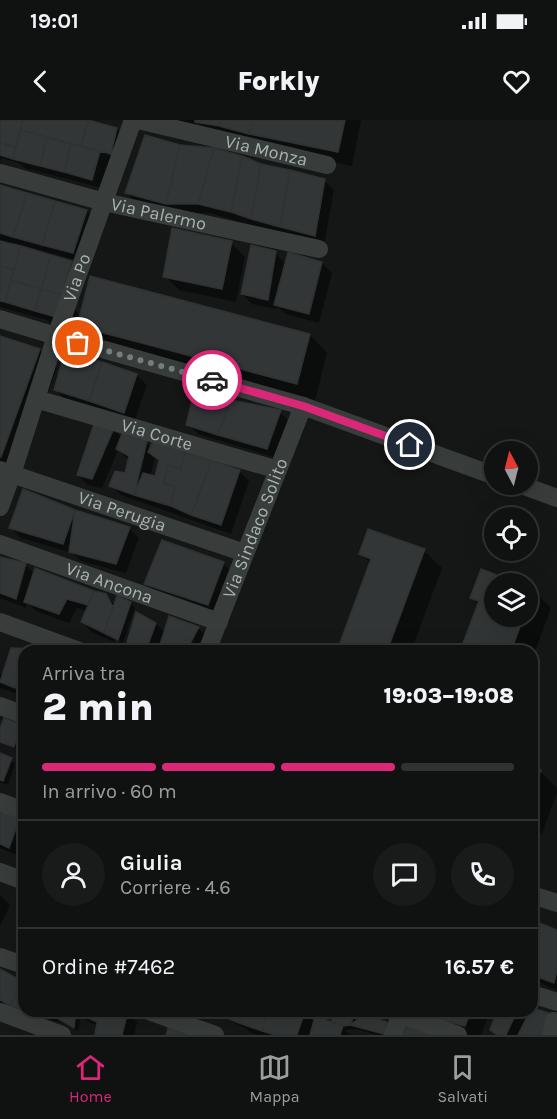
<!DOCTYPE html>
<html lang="it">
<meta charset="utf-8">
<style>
:root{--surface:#101111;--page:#191a1a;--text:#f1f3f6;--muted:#9c9d9f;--line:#303131;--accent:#db2777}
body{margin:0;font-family:Karla,sans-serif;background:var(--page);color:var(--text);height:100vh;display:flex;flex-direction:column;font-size:22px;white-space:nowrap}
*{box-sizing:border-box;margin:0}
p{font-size:20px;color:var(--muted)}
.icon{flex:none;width:33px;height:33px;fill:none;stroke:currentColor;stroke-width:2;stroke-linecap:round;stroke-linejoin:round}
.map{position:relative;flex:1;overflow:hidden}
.drawer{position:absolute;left:18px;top:525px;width:520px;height:372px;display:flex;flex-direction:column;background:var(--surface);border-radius:18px;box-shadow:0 6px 24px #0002,0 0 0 2px var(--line)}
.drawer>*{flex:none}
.needle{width:39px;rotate:353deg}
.fabs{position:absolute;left:484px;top:321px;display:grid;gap:12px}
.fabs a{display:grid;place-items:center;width:54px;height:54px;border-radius:50%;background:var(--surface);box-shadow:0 6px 24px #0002,0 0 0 2px var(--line);font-size:30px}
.pin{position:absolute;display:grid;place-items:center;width:51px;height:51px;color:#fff;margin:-26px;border:3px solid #fff;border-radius:50%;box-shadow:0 2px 6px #0007}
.courier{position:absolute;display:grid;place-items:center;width:60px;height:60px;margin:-30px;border:4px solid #db2777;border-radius:50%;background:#fff;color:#222;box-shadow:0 2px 8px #0007}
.overview em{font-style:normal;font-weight:800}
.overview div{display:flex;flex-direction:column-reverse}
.overview{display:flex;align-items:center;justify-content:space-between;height:102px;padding:0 24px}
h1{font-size:39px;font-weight:800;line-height:45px}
.bar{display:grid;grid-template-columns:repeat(4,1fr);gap:9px 6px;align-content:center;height:72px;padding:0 24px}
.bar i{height:8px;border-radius:4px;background:var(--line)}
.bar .selected{background:var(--accent)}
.bar p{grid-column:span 4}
.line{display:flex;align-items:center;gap:15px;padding:0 24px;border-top:2px solid var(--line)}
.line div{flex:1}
.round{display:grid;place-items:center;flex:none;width:63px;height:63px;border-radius:32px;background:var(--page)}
.status{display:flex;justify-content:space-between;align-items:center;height:42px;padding:0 30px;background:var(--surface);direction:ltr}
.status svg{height:16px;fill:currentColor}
header{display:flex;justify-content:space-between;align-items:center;height:78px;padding:0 24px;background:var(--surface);font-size:27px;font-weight:800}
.dock{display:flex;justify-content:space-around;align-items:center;height:84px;border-top:2px solid var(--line);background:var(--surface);font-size:16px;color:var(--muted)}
.dock a{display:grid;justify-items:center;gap:3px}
.dock .selected{color:var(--accent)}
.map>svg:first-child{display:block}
.shadow{fill:#0007;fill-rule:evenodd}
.building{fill:#323636;stroke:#2f3232;stroke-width:1.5}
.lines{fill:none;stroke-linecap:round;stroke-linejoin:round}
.minor{stroke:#383d3c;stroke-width:18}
.done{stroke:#757e7b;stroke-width:6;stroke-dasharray:0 10.8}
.route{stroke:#db2777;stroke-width:8}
.labels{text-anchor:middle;stroke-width:6;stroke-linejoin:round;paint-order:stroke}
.street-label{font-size:18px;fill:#a8b5b1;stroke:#101212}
</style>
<div class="status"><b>19:01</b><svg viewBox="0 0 49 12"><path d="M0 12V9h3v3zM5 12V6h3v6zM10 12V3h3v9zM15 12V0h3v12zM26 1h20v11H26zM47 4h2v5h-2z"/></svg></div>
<header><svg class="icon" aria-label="back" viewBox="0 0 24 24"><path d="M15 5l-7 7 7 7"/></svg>Forkly<svg class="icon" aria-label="heart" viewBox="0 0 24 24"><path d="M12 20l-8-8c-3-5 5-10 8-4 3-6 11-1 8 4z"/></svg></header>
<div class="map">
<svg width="557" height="915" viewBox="0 0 557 915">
<rect width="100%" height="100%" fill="#151717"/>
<path class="shadow" d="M0,0H81L117,9L127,19L102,68L25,48L19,43L1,38L0,42Z
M163,0H361L352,46L265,28L206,12L197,2L196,8Z
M260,45L324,60L334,70L324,125L209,93H177L137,83L127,73Z
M0,67L87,91L96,101L83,142L14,123V126L71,143L81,153L71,186L81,196L310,215L327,233L315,280L96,223L76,203L73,213L55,208L47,200L0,187Z
M231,123L245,137L236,182L179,170L165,156Z
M275,133L286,144L322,143L332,153L319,203L286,194L278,187V189L252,184L242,174Z
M0,218L39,230L57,248L18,354L0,347Z
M66,233L137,256L147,265L134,302L65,279L55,269Z
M230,282L280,292L290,302L277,338L198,314L188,304Z
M113,309L122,318L146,323L152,328L211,342L240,352L249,361L231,414L121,375L111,365L126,355L129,340L118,330L102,368L88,365L78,355ZM155,337L160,342L157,358L150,357Z
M74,392L129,408L139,418L126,453L81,441L72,433L21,418L11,408Z
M424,431L442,448L411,531H338L371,444L361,434Z
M0,438L25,445L35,454L36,450L94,473L106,476L115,485L131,483L135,488L123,523L115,519L114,522L92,512L82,502L87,491L77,488L69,503L36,491L27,483L26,488L0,478Z
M223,443L237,458L222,498L160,478L145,464Z
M495,464V496H528V468L533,470L551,488L532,539V531H462L479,485L472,477Z
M156,504L165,513L198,508L208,518L201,531H138L128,521Z
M13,529L37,531H24V576L11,572L9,569V571L0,568V553L3,556Z
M20,606L24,610V635L19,630L0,622V612Z
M0,635L11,640L15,644L8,665L0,662Z
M532,648L540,651L557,668V672L542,714L532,710Z
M0,691L19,699L24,704V724L19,736L0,728Z
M0,775L10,785L0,806Z
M532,802L557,811V870L532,860Z
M0,851L24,864V891H125L137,902L134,915H96L98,906L89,902L81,894L78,911L61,902L45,899L44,902L0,883Z
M172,891H204L201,902Z
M224,891H301L305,892L315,902L332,904L337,891H350L355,893L361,899L390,915H377L356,909L345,910L350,915H258L251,913L245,908L228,900L223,896Z
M410,891H490L481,915H463Z
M499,891H532L555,915H496L491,910Z"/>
<path class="building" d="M0,0H23L16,27L0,23Z
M23,0H88L81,26L20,10Z
M88,0L117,8L111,34L81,26Z
M195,0H221L219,6L195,2Z
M221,0H254L249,14L219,6Z
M254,0H345L338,32L249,14Z
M20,10L47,17L40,46L13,39Z
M145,15L180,25L166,84L125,73Z
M47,17L71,24L64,52L40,46Z
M0,23L16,27L13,39L0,35Z
M71,24L100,31L92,60L64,52Z
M180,25L214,28L198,84H166Z
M214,28L242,36L231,92L198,84Z
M242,36L261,44L251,99L231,92Z
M261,44L290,50L280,107L251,99Z
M290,50L325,59L315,116L280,107Z
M0,65L27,73L13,117L0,113Z
M27,73L55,81L42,125L13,117Z
M55,81L87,90L73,133L42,125Z
M172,108L232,121L222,169L163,157Z
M0,121L21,126L14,150L0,146Z
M251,125L276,131L268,180L241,174Z
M21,126L51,135L41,169L11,160Z
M288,132L322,142L309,194L274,185Z
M51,135L72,141L62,175L41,169Z
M0,146L14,150L5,182L0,181Z
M90,156L310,214L297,264L77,206Z
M11,160L41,169L35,191L5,182Z
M41,169L62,175L56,197L35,191Z
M0,216L40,229L1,337H0Z
M65,231L102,242L89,281L54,270Z
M102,242L137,254L124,293L89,281Z
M195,269L231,280L218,315L186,305Z
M231,280L281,290L267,329L218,315Z
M95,301L114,308L92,359L77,355Z
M122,314L147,321L134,375L109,366L115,351L125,353L129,336L116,329Z
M154,319L185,333L181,349L168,345L164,363L175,367L171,386L134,375L143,353L155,356L159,340L148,332Z
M185,333L212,340L191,395L171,386L175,367L164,363L168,345L181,349Z
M212,340L240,350L221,405L191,395Z
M23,369L75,390L63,424L9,408Z
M75,390L130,407L116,444L69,432Z
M368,409L425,429L387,531H337L371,439L359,434Z
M162,420L224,442L208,485L144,464Z
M0,437L26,443L16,479L0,473Z
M35,448L94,471L88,485L67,479L59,494L24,482Z
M481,449L520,464H495V496H524L511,531H460L479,481L470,478Z
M528,466L534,469L528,486Z
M94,471L106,474L113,487L104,513L81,502Z
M117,476L131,482L118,520L104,513Z
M136,492L156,503L146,530L127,522Z
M169,496L199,507L186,531H158Z
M11,528L37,529L36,531H24V553L15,568L0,562Z
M4,598L21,605L14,627L0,622V608Z
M24,610V634L19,632Z
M0,633L12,638L3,661L0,660Z
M532,647L541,650L532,673Z
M0,690L20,698L9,728L0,724Z
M532,800L557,810V850L554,863L532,855Z
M0,849L22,861L10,886L0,880Z
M22,861L24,862V890L10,886Z
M532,888L549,893L542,915H518L530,891H532Z
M35,891H57L55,897L34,893Z
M57,891H76L74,908L55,897Z
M77,891H128L122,915H95L97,902L77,893Z
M223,891H243L239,903L221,896Z
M243,891H267L262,911L239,903Z
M267,891H305L297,915H275L262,911Z
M335,891H356L350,905L343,906L331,902Z
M409,891H471L465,906Z
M497,891H517L506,915H497L490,910Z
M365,894L389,903L384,914L350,905Z
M315,896L343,906L340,915H310Z
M408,903L433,915H403Z
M168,908L188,915H166Z"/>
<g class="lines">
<g class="minor">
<path id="s1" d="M138,0L327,45"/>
<path id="s2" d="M0,53L104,82L319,129"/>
<path d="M0,199L56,216L303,286L495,356"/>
<path id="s3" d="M36,279L278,350"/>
<path id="s4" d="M0,350L245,433"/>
<path d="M519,364L557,378"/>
<path id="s5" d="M0,387L12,354L56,216L133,0"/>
<path id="s6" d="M0,424L219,502"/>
<path d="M0,502L79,531"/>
<path id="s7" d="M207,531L303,286"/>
<path d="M0,586L24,595"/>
<path d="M0,682L24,691"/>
<path d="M0,752L24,761"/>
<path d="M532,775L557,783"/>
<path d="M0,837L24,845"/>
<path d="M532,874L557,882"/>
<path d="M149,891L215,915"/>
<path d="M392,891L458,915"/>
<path d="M0,892L62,915"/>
<path d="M393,915L402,891"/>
<path d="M551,915L554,901"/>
</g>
</g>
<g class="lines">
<path class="done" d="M78,223L212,260"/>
<path class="route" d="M212,260L303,286L410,325"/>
</g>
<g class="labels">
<g class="street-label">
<text dy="6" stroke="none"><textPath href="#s1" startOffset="132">Via Monza</textPath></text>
<text dy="6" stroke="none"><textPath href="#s2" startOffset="164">Via Palermo</textPath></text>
<text dy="6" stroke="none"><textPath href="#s5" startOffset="242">Via Po</textPath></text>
<text dy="6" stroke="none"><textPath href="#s3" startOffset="126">Via Corte</textPath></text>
<text dy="6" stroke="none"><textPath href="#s4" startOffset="129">Via Perugia</textPath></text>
<text dy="6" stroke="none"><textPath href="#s7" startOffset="132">Via Sindaco Solito</textPath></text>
<text dy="6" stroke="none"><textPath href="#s6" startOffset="116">Via Ancona</textPath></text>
</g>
</g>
</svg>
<div class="fabs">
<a><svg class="needle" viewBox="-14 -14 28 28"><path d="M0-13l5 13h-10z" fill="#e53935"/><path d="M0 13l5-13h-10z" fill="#9c9d9f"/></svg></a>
<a><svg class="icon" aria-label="locate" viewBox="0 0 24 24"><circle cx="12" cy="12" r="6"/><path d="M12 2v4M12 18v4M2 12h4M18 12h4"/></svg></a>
<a><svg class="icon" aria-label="layers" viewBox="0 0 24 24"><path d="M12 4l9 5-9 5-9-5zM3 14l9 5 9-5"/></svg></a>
</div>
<div class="pin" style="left:78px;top:223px;background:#ea580c"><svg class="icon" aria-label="bag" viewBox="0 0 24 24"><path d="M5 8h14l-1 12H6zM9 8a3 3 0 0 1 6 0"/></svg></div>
<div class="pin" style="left:410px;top:325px;background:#1f2937"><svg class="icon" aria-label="home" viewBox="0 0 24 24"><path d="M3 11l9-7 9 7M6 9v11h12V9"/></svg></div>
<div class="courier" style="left:212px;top:260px"><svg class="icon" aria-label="car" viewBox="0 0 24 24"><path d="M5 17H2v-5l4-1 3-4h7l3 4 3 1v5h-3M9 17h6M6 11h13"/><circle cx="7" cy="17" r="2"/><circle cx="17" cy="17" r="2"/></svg></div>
<section class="drawer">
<div class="overview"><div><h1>2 min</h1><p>Arriva tra</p></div><em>19:03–19:08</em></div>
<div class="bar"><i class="selected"></i><i class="selected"></i><i class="selected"></i><i></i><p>In arrivo · 60 m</p></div>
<div class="line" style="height:108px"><a class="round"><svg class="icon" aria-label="person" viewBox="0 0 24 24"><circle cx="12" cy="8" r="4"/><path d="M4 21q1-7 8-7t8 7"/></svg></a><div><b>Giulia</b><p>Corriere · 4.6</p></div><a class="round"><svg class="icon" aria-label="chat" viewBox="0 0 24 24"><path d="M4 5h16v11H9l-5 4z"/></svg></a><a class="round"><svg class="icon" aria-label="phone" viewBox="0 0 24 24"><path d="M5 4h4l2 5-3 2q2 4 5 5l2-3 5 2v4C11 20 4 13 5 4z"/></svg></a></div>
<div class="line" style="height:78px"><div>Ordine #7462</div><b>16.57 €</b></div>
</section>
</div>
<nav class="dock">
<a class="selected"><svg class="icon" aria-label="home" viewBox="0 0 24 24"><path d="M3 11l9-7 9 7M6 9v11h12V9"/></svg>Home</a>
<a><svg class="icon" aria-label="map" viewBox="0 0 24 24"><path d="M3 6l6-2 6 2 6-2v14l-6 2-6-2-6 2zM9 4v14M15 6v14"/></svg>Mappa</a>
<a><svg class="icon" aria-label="saved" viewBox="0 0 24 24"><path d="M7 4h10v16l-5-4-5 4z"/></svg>Salvati</a>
</nav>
